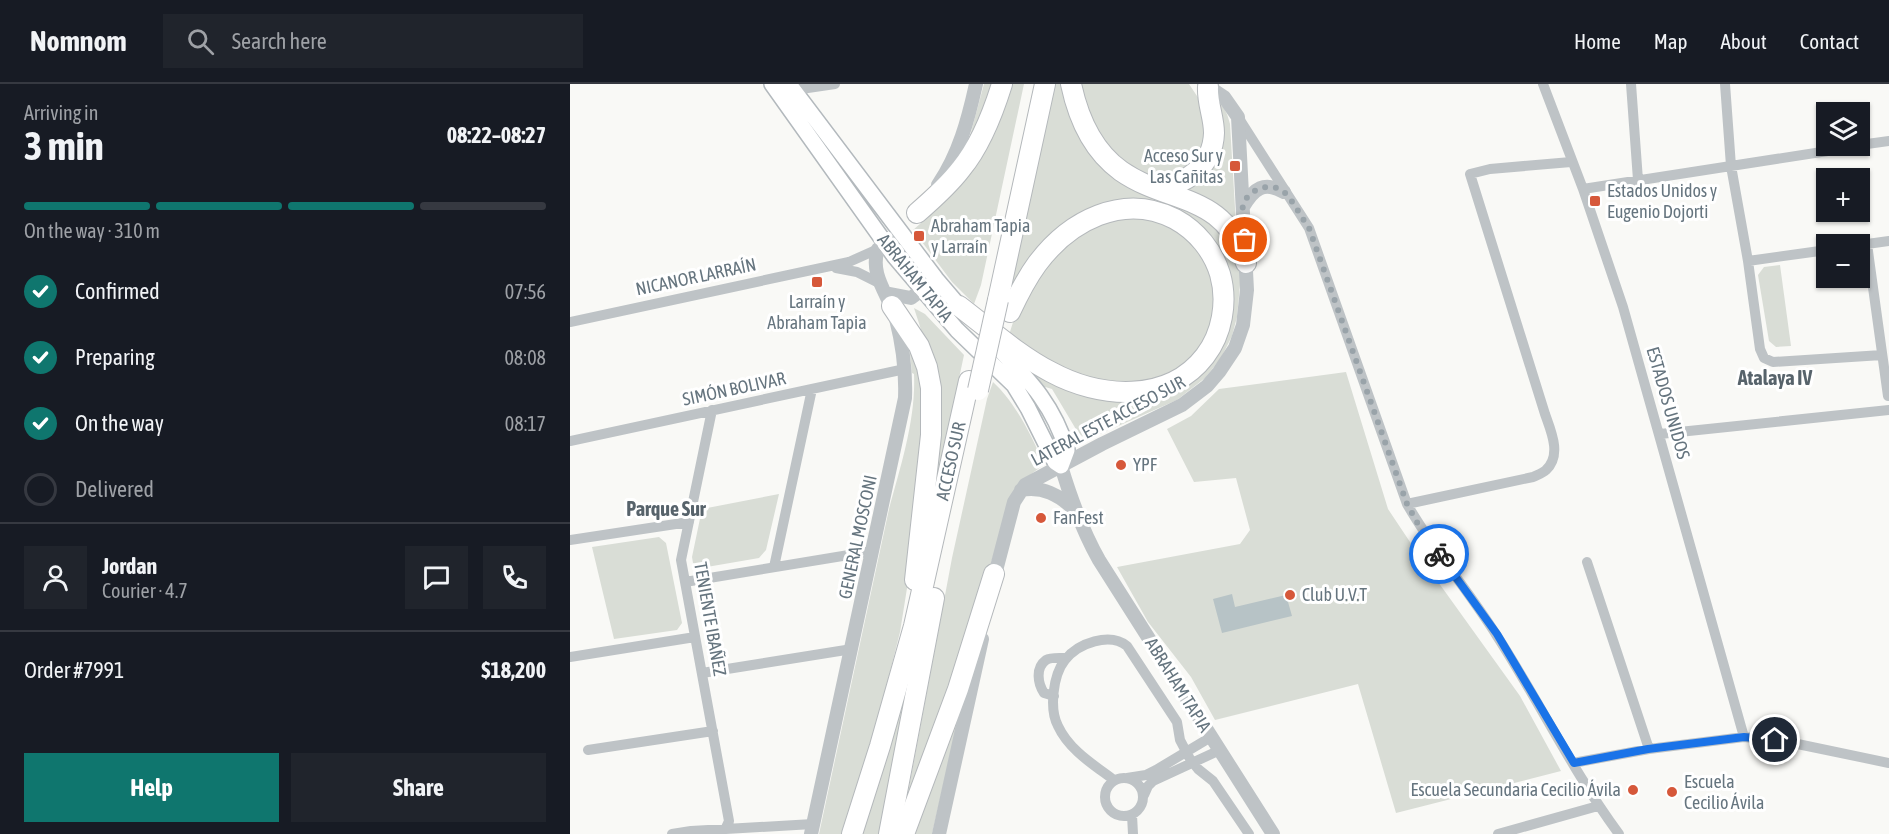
<!DOCTYPE html>
<meta charset="utf-8">
<style>
:root{--surface:#171b24;--page:#20242c;--text:#f1f3f6;--muted:#9ea1a6;--line:#363941;--accent:#0f766e}
body{margin:0;font-family:"Asap Condensed",sans-serif;background:var(--page);color:var(--text);height:100vh;display:flex;flex-direction:column;font-size:22px;white-space:nowrap}
*{box-sizing:border-box;margin:0}
p{font-size:20px;color:var(--muted)}
.icon{flex:none;width:33px;height:33px;fill:none;stroke:currentColor;stroke-width:2;stroke-linecap:round;stroke-linejoin:round}
.map{position:relative;flex:1;overflow:hidden}
.sheet{display:flex;flex-direction:column;background:var(--surface);width:570px}
.sheet>*{flex:none}
.fabs{position:absolute;left:1246px;top:18px;display:grid;gap:12px}
.fabs a{display:grid;place-items:center;width:54px;height:54px;border-radius:0px;background:var(--surface);box-shadow:0 2px 4px #0004;font-size:30px}
.pin{position:absolute;display:grid;place-items:center;width:51px;height:51px;color:#fff;margin:-26px;border:3px solid #fff;border-radius:50%;box-shadow:0 2px 6px #0007}
.courier{position:absolute;display:grid;place-items:center;width:60px;height:60px;margin:-30px;border:4px solid #1a73e8;border-radius:50%;background:#fff;color:#222;box-shadow:0 2px 8px #0007}
.headline em{font-style:normal;font-weight:700}
.headline div{display:flex;flex-direction:column-reverse}
.headline{display:flex;align-items:center;justify-content:space-between;height:102px;padding:0 24px}
h1{font-size:39px;font-weight:700;line-height:45px}
.bar{display:grid;grid-template-columns:repeat(4,1fr);gap:9px 6px;align-content:center;height:72px;padding:0 24px}
.bar i{height:8px;border-radius:4px;background:var(--line)}
.bar .on{background:var(--accent)}
.bar p{grid-column:span 4}
.line{display:flex;align-items:center;gap:15px;padding:0 24px;border-top:2px solid var(--line)}
.line div{flex:1}
.round{display:grid;place-items:center;flex:none;width:63px;height:63px;border-radius:0px;background:var(--page)}
ol{padding:0 24px;list-style:none}
li{display:flex;align-items:center;gap:18px;height:66px}
li p{margin-inline-start:auto}
li .icon{padding:6px;border-radius:50%;background:var(--accent);color:#fff;stroke-width:4}
li:last-child{color:var(--muted)}
li i{width:33px;height:33px;border:3px solid var(--line);border-radius:50%}
.action{display:flex;gap:12px;margin-top:auto;padding:12px 24px}
.action a{flex:1;height:69px;border-radius:0px;background:var(--accent);color:#fff;font-size:24px;font-weight:700;line-height:69px;text-align:center}
.action a+a{background:var(--page);color:var(--text)}
header{display:flex;align-items:center;gap:36px;box-sizing:border-box;height:84px;padding:0 30px;background:var(--surface);border-bottom:2px solid var(--line)}
header strong{font-size:28px}
nav{display:flex;gap:33px;margin-inline-start:auto;font-size:21px}
.search{width:420px;height:54px;background:var(--page);display:flex;align-items:center;gap:15px;box-sizing:border-box;padding:0 21px;border-radius:0px;color:var(--muted);font-size:22px}
main{display:flex;flex:1;min-height:0}
.map>svg:first-child{display:block}
.green{fill:#d9ddd6}
.water{fill:#b7c3c6}
.lines{fill:none;stroke-linecap:round;stroke-linejoin:round}
.secondary-casing{stroke:#b3b9bd;stroke-width:18}
.motorway-casing{stroke:#b4b8bb;stroke-width:22}
.minor{stroke:#bec3c6;stroke-width:10}
.tertiary{stroke:#bec3c6;stroke-width:14}
.secondary{stroke:#fff;stroke-width:15}
.motorway{stroke:#fff;stroke-width:20}
.motorway-bridge-casing{stroke:#b4b8bb;stroke-width:22;stroke-linecap:butt}
.motorway-bridge{stroke:#fff;stroke-width:20}
.done{stroke:#99a3a9;stroke-width:6;stroke-dasharray:0 10.8}
.route{stroke:#1a73e8;stroke-width:8}
.poi-dot{fill:#d6583a;stroke:#fff;stroke-width:2}
.labels{text-anchor:middle;stroke-width:6;stroke-linejoin:round;paint-order:stroke}
.poi-label{font-size:18px;fill:#66757f;stroke:#fff;text-anchor:start}
.street-label{font-size:18px;fill:#66757f;stroke:#fff}
.neighbourhood-label{font-size:20px;font-weight:bold;fill:#57636b;stroke:#fff}
</style>
<header>
<strong>Nomnom</strong>
<div class="search"><svg class="icon" aria-label="search" viewBox="0 0 24 24"><circle cx="10" cy="10" r="6"/><path d="M15 15l6 6"/></svg>Search here</div>
<nav><a>Home</a><a>Map</a><a>About</a><a>Contact</a></nav>
</header>
<main>
<section class="sheet">
<div class="headline"><div><h1>3 min</h1><p>Arriving in</p></div><em>08:22–08:27</em></div>
<div class="bar"><i class="on"></i><i class="on"></i><i class="on"></i><i></i><p>On the way · 310 m</p></div>
<ol>
<li><svg class="icon" aria-label="check" viewBox="0 0 24 24"><path d="M5 12l5 5 9-10"/></svg>Confirmed<p>07:56</p></li>
<li><svg class="icon" aria-label="check" viewBox="0 0 24 24"><path d="M5 12l5 5 9-10"/></svg>Preparing<p>08:08</p></li>
<li><svg class="icon" aria-label="check" viewBox="0 0 24 24"><path d="M5 12l5 5 9-10"/></svg>On the way<p>08:17</p></li>
<li><i></i>Delivered</li>
</ol>
<div class="line" style="height:108px"><a class="round"><svg class="icon" aria-label="person" viewBox="0 0 24 24"><circle cx="12" cy="8" r="4"/><path d="M4 21q1-7 8-7t8 7"/></svg></a><div><b>Jordan</b><p>Courier · 4.7</p></div><a class="round"><svg class="icon" aria-label="chat" viewBox="0 0 24 24"><path d="M4 5h16v11H9l-5 4z"/></svg></a><a class="round"><svg class="icon" aria-label="phone" viewBox="0 0 24 24"><path d="M5 4h4l2 5-3 2q2 4 5 5l2-3 5 2v4C11 20 4 13 5 4z"/></svg></a></div>
<div class="line" style="height:78px"><div>Order #7991</div><b>$18,200</b></div>
<div class="action"><a>Help</a><a>Share</a></div>
</section>
<div class="map">
<svg width="1319" height="750" viewBox="0 0 1319 750">
<rect width="100%" height="100%" fill="#f9f9f6"/>
<path class="green" d="M414,0H427L398,59Z
M437,0H454L411,201L404,220L382,198L343,146L366,126Z
M484,0H497L515,52L615,118L658,149L671,190L667,233L662,252L651,274L635,294L607,316L521,354L513,353L507,347L482,305L472,302L455,281L477,290L600,304L657,225L617,138L520,130L437,222Z
M507,0H619L629,15L638,52L621,85L582,97L535,66Z
M642,15C654,20 657,28 660,40L666,141L603,105L626,94Z
M552,131L603,140L640,179L648,219L633,267L583,302L503,294L438,254L445,232L475,181L503,153Z
M1210,181L1221,262L1206,263L1199,257L1188,191L1194,183Z
M344,224L355,230L394,271L357,444L355,258Z
M339,260L357,303L338,498L330,548L322,580L301,660L271,750H249L319,425C331,381 346,335 344,290L342,289Z
M776,288L818,425L848,470L950,612L991,687L826,729L788,600L645,636L621,593L578,538L547,483L670,460L680,446L666,394L624,398L597,345L621,332L649,305Z
M423,298C444,317 463,353 473,379L471,380L472,382L452,397L426,464L333,735L382,474L417,315Z
M209,410L196,466L189,474L131,484L123,479L122,473L132,425Z
M89,453L96,459L112,539L107,546L44,555L22,463Z
M347,559L310,750H291Z
M395,607L362,750H339Z"/>
<path class="water" d="M662,510L665,523L716,511L722,532L652,549L643,515Z"/>
<g class="lines">
<g class="secondary-casing">
<path id="secondary" d="M202,0L325,173L387,246L444,301L458,324L485,378L491,382L497,366C481,314 453,291 418,253
M219,0L366,195L395,229"/>
</g>
<g class="motorway-casing">
<g id="motorway">
<path d="M501,0C508,33 523,67 551,87C600,121 655,108 676,179"/>
<path d="M585,102C616,103 643,81 644,49C644,33 637,19 638,3"/>
<path d="M347,129C362,116 378,102 391,85C410,62 423,29 432,0"/>
<path d="M428,216L475,0"/>
<path d="M322,222L349,262L357,283L361,304V351L345,496"/>
<path d="M389,222C418,244 448,271 481,288C529,314 598,320 635,272C652,250 658,218 650,190C643,167 627,147 605,135C553,108 499,137 467,180C456,195 448,211 440,228"/>
<path id="s1" d="M282,750L310,662L344,542L399,297"/>
<path d="M319,750L364,514"/>
<path d="M334,750L388,605L424,490"/>
</g>
</g>
<path class="minor" d="M973,0L1013,105L1053,223L1174,653
M1061,0L1068,96
M1155,0L1161,82L1178,177L1190,265L1194,274L1203,278L1312,271
M221,11L231,5L265,0
M668,33L739,144L837,420C863,466 899,507 927,552C969,617 1003,688 1049,750
M1290,61L1319,57
M1013,105L1290,62
M1297,160L1318,312
M1290,161L1319,157
M1178,177L1257,166
M266,184L287,188L309,199
M0,238L279,178L308,165L330,146
M142,326L111,476L159,737L153,750
M1090,350L1319,326
M0,357L335,285
M837,420L963,393C967,391 973,389 976,386C992,371 981,347 975,330L900,90L920,85L1001,78
M0,456L119,438
M1017,478L1079,665
M204,483L242,305
M115,498L303,467
M0,573L125,553
M132,589L282,565
M484,612L474,609C468,600 465,584 476,576C481,573 490,574 496,574
M18,666L143,647
M1003,679L1079,665L1174,653L1218,658L1319,679
M535 713a19 19 0 1 1 38 0a19 19 0 1 1-38 0Z
M557,694L576,691L586,686L641,653
M544,696C524,681 499,666 488,642C479,625 483,591 495,576C508,559 540,548 557,562L607,638L610,656L620,675L628,685L643,697L679,750
M574,711L578,702L583,697L650,666
M562,731L563,750
M102,750L121,747L243,740
M928,750L1028,722"/>
<path class="tertiary" d="M368,101C389,70 398,36 406,0
M673,123C684,104 694,97 714,108
M315,209L341,214L361,199
M491,382C501,415 512,446 529,476L703,750
M451,406C473,402 489,411 505,426
M423,498L444,418L455,401L532,360L612,321L637,302L649,288L665,264L673,241L677,206L668,33L654,13L634,0
M241,750L335,314C336,287 333,262 326,235C319,211 299,191 308,165
M369,750L412,555"/>
<use href="#secondary" class="secondary"/>
<use href="#motorway" class="motorway"/>
<g class="motorway-bridge-casing">
<path id="motorway-bridge" d="M408,306L428,216"/>
</g>
<use href="#motorway-bridge" class="motorway-bridge"/>
</g>
<g class="lines">
<path class="done" d="M675,156C675,147 671,130 673,122C677,105 702,96 715,109C724,118 731,133 739,144L837,420L849,442L869,470"/>
<path class="route" d="M869,470L927,550L1004,679L1078,665L1174,653L1205,656"/>
</g>
<g class="poi-dot">
<rect x="659" y="76" width="12" height="12" rx="3"/>
<rect x="1019" y="111" width="12" height="12" rx="3"/>
<rect x="343" y="146" width="12" height="12" rx="3"/>
<rect x="241" y="192" width="12" height="12" rx="3"/>
<circle cx="551" cy="381" r="6"/>
<circle cx="471" cy="434" r="6"/>
<circle cx="720" cy="511" r="6"/>
<circle cx="1063" cy="706" r="6"/>
<circle cx="1102" cy="708" r="6"/>
</g>
<g class="labels">
<g class="poi-label">
<text x="653" y="78" text-anchor="end">Acceso Sur y<tspan x="653" dy="21">Las Cañitas</tspan></text>
<text x="1037" y="113">Estados Unidos y<tspan x="1037" dy="21">Eugenio Dojorti</tspan></text>
<text x="361" y="148">Abraham Tapia<tspan x="361" dy="21">y Larraín</tspan></text>
<text x="247" y="224" text-anchor="middle">Larraín y<tspan x="247" dy="21">Abraham Tapia</tspan></text>
<text x="563" y="387">YPF</text>
<text x="483" y="440">FanFest</text>
<text x="732" y="517">Club U.V.T</text>
<text x="1114" y="704">Escuela<tspan x="1114" dy="21">Cecilio Ávila</tspan></text>
<text x="1051" y="712" text-anchor="end">Escuela Secundaria Cecilio Ávila</text>
</g>
<g class="street-label">
<text transform="translate(126 193) rotate(-12)" y="6">NICANOR LARRAÍN</text>
<text transform="translate(345 194) rotate(51)" y="6">ABRAHAM TAPIA</text>
<text transform="translate(164 305) rotate(-12)" y="6">SIMÓN BOLIVAR</text>
<text transform="translate(1098 319) rotate(74)" y="6">ESTADOS UNIDOS</text>
<text transform="translate(538 337) rotate(-28)" y="6">LATERAL ESTE ACCESO SUR</text>
<text dy="6" stroke="none"><textPath href="#s1" startOffset="386">ACCESO SUR</textPath></text>
<text transform="translate(288 453) rotate(-78)" y="6">GENERAL MOSCONI</text>
<text transform="translate(140 535) rotate(80)" y="6">TENIENTE IBAÑEZ</text>
<text transform="translate(608 601) rotate(58)" y="6">ABRAHAM TAPIA</text>
</g>
<g class="neighbourhood-label">
<text x="1205" y="301">Atalaya IV</text>
<text x="96" y="432">Parque Sur</text>
</g>
</g>
</svg>
<div class="fabs">
<a><svg class="icon" aria-label="layers" viewBox="0 0 24 24"><path d="M12 4l9 5-9 5-9-5zM3 14l9 5 9-5"/></svg></a>
<a>+</a>
<a>−</a>
</div>
<div class="pin" style="left:675px;top:156px;background:#ea580c"><svg class="icon" aria-label="bag" viewBox="0 0 24 24"><path d="M5 8h14l-1 12H6zM9 8a3 3 0 0 1 6 0"/></svg></div>
<div class="pin" style="left:1205px;top:656px;background:#1f2937"><svg class="icon" aria-label="home" viewBox="0 0 24 24"><path d="M3 11l9-7 9 7M6 9v11h12V9"/></svg></div>
<div class="courier" style="left:869px;top:470px"><svg class="icon" aria-label="bike" viewBox="0 0 24 24"><circle cx="6" cy="16" r="4"/><circle cx="18" cy="16" r="4"/><path d="M6 16l4-8h5l3 8M10 8l3 8H6M13 5h3"/></svg></div>
</div>
</main>
